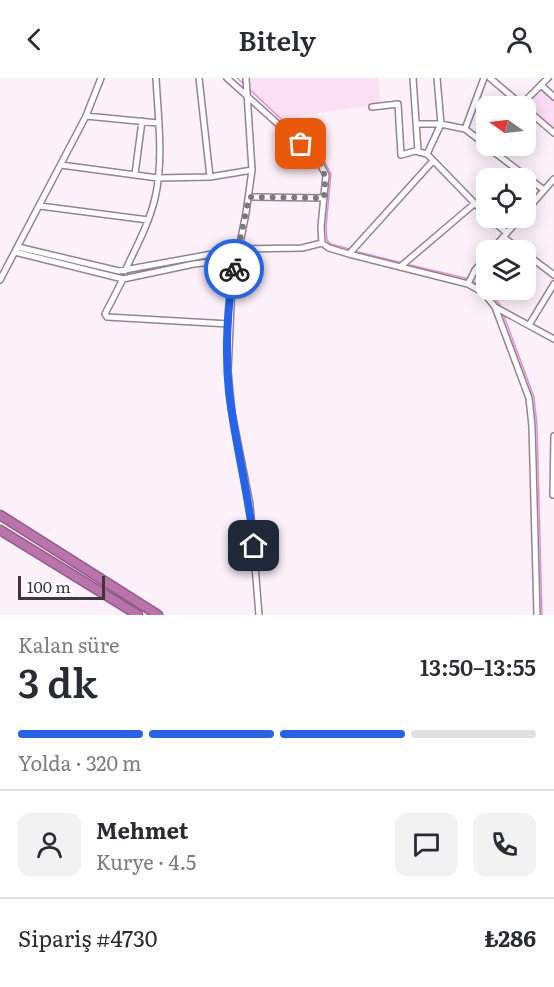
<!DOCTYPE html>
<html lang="tr">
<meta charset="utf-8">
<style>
:root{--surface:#fff;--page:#f2f2f3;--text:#2b2b33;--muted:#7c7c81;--line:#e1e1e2;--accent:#2563eb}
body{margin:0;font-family:Literata,serif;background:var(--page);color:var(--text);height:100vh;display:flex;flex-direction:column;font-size:22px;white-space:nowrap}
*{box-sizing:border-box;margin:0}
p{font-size:20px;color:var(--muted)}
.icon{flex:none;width:33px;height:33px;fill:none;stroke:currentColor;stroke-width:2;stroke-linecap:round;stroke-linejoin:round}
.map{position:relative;height:537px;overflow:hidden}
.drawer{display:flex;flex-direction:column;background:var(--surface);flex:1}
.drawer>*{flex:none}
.needle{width:39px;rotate:284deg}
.controls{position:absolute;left:476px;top:18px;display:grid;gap:12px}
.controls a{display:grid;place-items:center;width:60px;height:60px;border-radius:12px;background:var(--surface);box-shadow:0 3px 15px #0003;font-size:30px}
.scale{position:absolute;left:18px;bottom:15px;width:87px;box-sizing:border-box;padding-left:6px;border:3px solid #3f353d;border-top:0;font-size:16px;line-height:21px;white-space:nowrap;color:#3f353d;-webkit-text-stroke:4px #fff;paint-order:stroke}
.pin{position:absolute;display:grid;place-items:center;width:51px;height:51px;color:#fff;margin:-26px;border-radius:12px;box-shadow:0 3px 9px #0006}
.courier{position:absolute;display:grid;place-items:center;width:60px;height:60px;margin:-30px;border:4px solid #2563eb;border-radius:50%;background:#fff;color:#222;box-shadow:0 2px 8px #0007}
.head em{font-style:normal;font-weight:600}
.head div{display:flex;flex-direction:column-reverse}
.head{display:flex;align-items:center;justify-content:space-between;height:102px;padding:0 18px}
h1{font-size:39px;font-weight:600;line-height:45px}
.bar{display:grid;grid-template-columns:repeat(4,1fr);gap:9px 6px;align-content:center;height:72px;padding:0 18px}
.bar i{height:8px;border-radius:4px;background:var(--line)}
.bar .selected{background:var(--accent)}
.bar p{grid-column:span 4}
.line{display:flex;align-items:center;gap:15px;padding:0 18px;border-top:2px solid var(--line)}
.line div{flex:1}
.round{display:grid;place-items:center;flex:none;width:63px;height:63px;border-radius:12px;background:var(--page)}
header{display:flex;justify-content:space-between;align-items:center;height:78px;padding:0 18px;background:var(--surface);font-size:27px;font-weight:600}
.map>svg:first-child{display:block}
.built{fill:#fbe0f4}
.green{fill:#fcdbf4}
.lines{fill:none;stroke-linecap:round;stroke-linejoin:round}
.stream{stroke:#e190d0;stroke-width:1.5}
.minor-casing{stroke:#998193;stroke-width:8}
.highway-casing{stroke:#8f5d84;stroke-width:11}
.minor{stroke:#fff;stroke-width:5}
.highway{stroke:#ba73ab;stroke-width:8}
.done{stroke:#81777f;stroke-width:6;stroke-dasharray:0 10.8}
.route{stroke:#2563eb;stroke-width:8}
</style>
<header><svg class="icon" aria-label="back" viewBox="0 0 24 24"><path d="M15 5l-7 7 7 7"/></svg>Bitely<svg class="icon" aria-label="person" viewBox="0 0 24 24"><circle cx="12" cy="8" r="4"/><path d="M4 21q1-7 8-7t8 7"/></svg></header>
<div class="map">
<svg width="554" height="537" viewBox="0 0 554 537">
<rect width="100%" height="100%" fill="#fcf1f9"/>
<path class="built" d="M251,0H378L381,26L282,40L251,14Z"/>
<path class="green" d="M541,11L554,23V51L526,26Z"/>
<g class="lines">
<path class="stream" d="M237,0L245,7
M248,10L322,79L331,96L326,149L327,162L331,166L349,171
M358,174L399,184
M410,187L469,201
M474,204L486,210
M488,212L500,227
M504,238L534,319L537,348L542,537"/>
<g class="minor-casing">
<path id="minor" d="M199,0L210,99
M227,0L318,82L326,97L321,149L322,165L329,170L349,176L468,206L484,215L495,229L529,320L532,348L537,537
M246,0L252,92L246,135L232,206L228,293L232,335L250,426L259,537
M413,0L418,73
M437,0L441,46L427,76L486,137
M490,0L523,28
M541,7L554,19
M521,27L548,0
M372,29L398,26L401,77L415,73L427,76
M525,30L554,55
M86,38L158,45
M417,46H441L465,51L484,0
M465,51L486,67
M486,68L544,112
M61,87L158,100L210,99L252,92
M135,96L142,43
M249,119L324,120
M40,128L148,142
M525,134L554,101
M489,140L507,155
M503,159L521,172
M18,169L119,193L239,171L302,170L322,165
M492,172L520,140
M15,174L123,201
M525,175L554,197
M349,176L432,84
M400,189L474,126
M125,193C136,169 149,146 155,120C164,82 158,39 156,0
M0,202L86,38L101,0
M468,206L475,192L486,179
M495,229L554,261
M229,246L107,239L105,236L123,201L194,186L236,181
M529,247L554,206
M553,417L554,358"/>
</g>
<g class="highway-casing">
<path id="highway" d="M0,437L158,537
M0,452L138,537"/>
</g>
<use href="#minor" class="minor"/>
<use href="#highway" class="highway"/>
</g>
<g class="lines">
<path class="done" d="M234,191L249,119L324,120C327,89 323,87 301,66"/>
<path class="route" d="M234,191C227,228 225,276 229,314C235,366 249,416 254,468"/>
</g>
</svg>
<div class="controls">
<a><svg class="needle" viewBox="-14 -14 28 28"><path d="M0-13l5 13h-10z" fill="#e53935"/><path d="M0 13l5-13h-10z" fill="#7c7c81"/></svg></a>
<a><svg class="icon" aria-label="locate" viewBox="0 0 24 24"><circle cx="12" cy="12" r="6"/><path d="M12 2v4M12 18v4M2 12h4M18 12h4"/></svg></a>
<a><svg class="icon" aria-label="layers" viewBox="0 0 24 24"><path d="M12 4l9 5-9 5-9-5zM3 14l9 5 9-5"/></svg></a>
</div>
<div class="scale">100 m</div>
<div class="pin" style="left:301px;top:66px;background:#ea580c"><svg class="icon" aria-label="bag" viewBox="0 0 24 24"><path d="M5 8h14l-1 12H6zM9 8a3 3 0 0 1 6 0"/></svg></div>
<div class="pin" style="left:254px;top:468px;background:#1f2937"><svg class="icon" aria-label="home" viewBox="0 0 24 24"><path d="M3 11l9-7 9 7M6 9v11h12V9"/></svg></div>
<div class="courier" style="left:234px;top:191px"><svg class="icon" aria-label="bike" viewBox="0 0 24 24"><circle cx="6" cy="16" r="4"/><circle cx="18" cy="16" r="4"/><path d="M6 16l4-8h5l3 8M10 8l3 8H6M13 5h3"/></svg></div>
</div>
<section class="drawer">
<div class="head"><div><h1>3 dk</h1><p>Kalan süre</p></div><em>13:50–13:55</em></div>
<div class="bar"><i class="selected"></i><i class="selected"></i><i class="selected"></i><i></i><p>Yolda · 320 m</p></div>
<div class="line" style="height:108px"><a class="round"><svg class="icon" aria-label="person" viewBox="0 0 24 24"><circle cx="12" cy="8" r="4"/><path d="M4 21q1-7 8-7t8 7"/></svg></a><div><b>Mehmet</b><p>Kurye · 4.5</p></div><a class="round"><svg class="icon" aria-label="chat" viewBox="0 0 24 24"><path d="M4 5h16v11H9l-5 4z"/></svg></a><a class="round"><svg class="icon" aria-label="phone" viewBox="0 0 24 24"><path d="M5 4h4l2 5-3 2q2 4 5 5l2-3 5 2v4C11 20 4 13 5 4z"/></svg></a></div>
<div class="line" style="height:78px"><div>Sipariş #4730</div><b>₺286</b></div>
</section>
